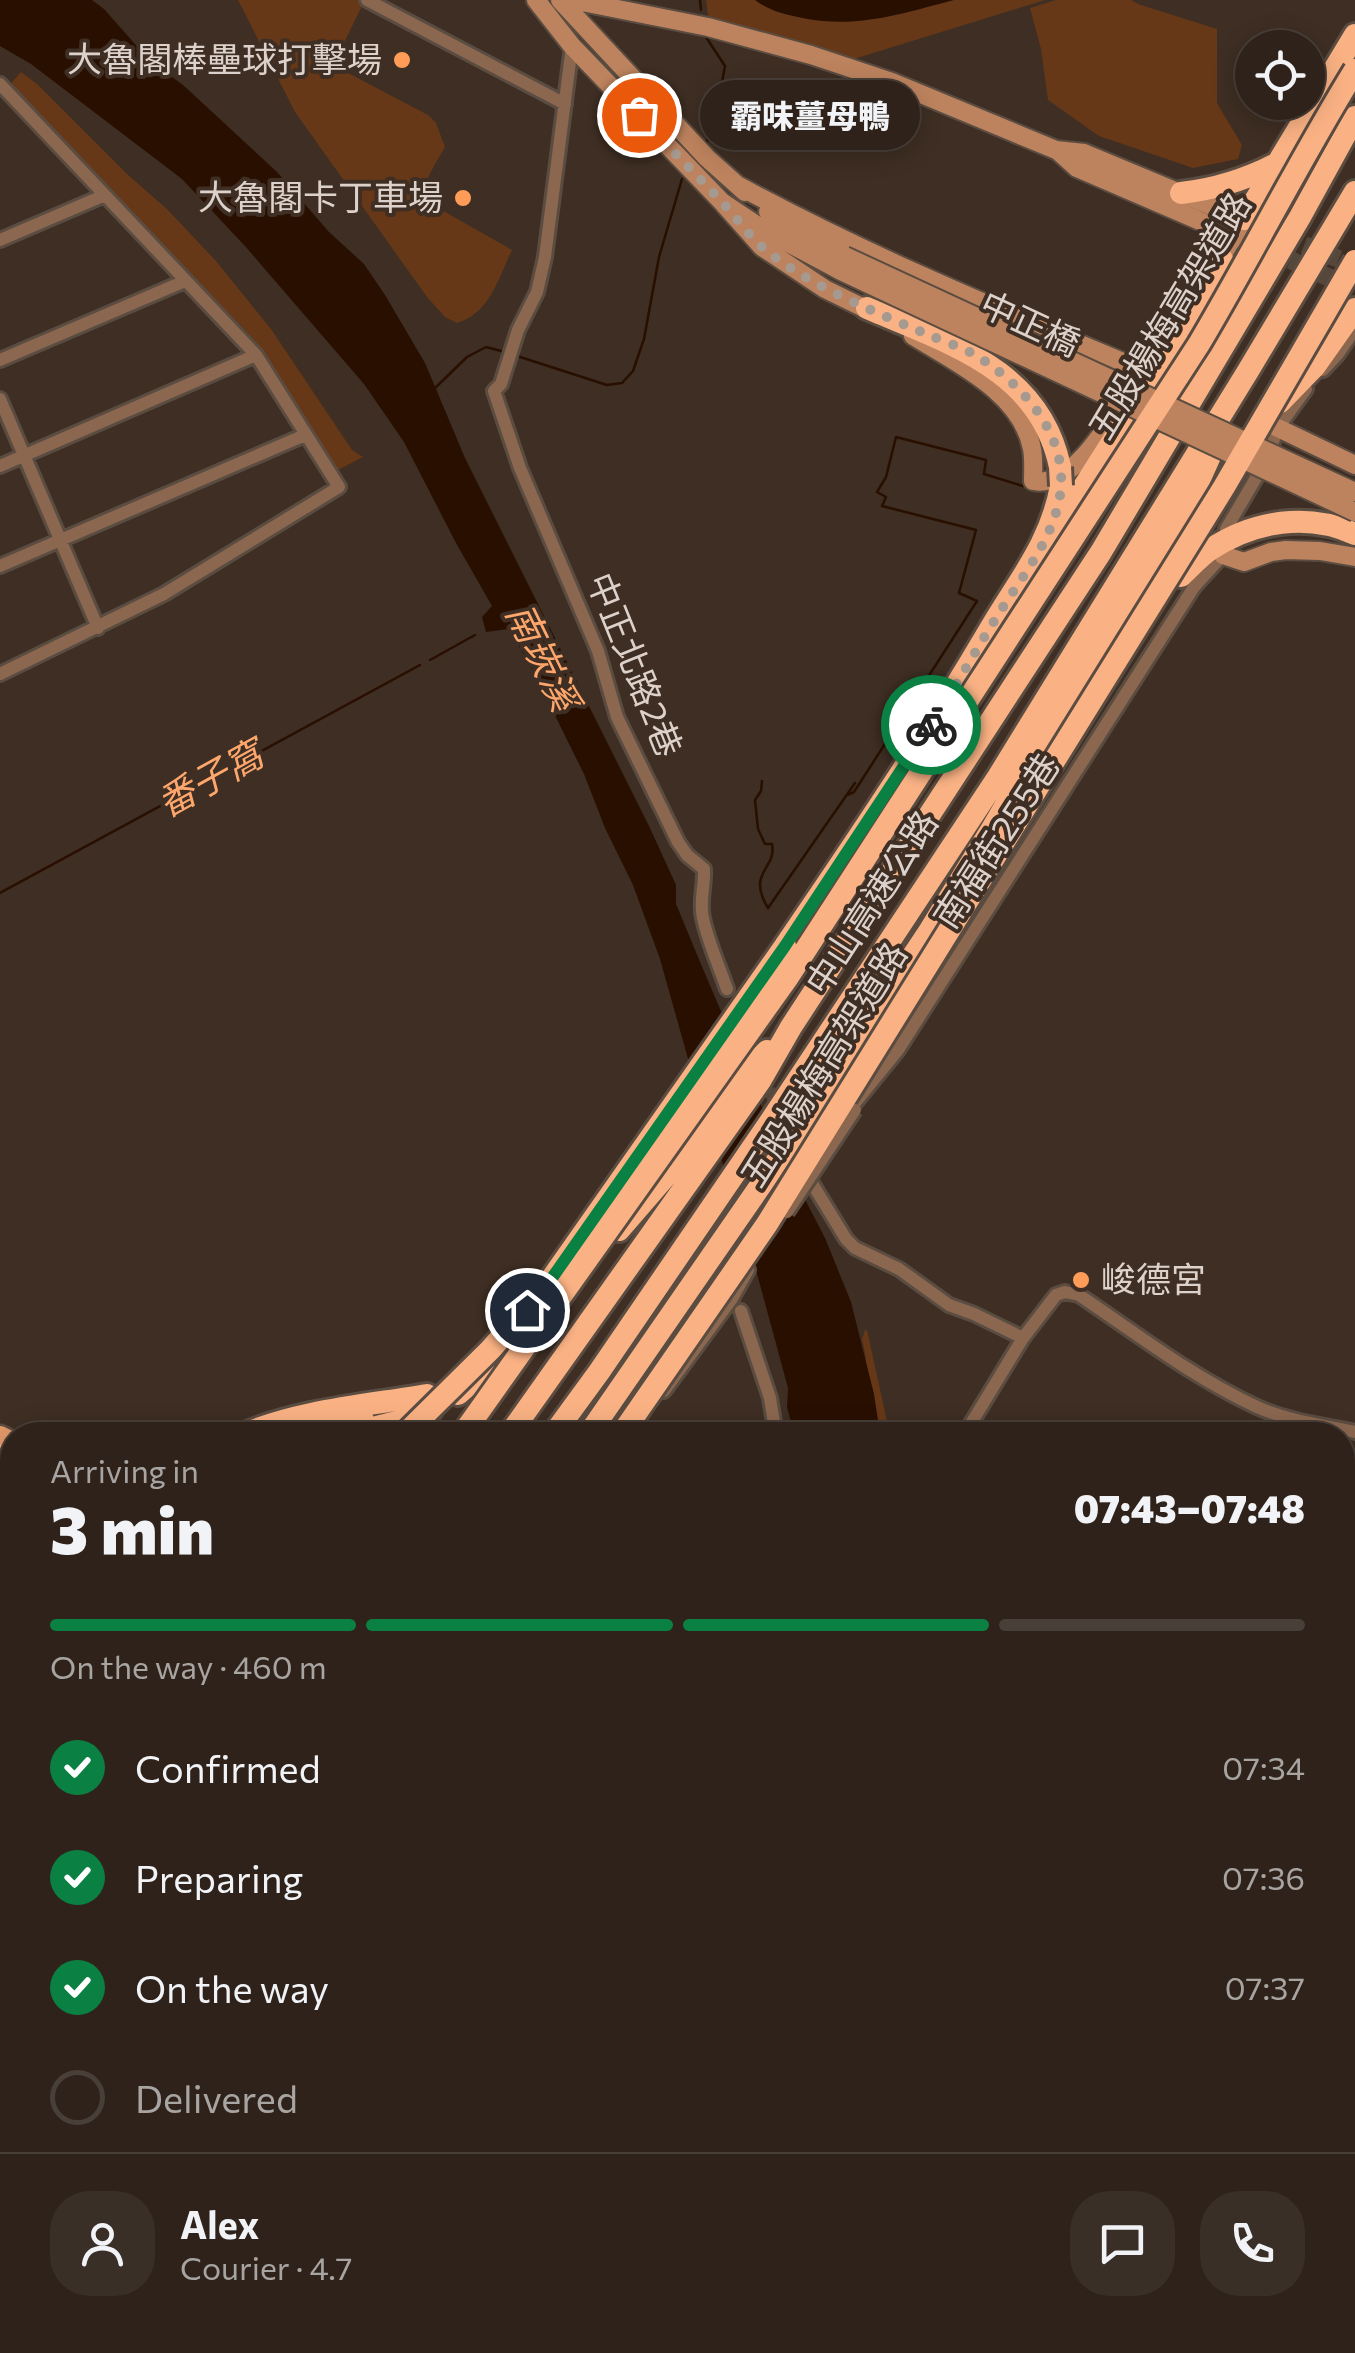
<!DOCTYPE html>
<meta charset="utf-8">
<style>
:root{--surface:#2e221a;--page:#3a2f27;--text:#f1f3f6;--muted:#a7a4a2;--line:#493f39;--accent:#0b8043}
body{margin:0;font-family:Commissioner,"Noto Sans TC",sans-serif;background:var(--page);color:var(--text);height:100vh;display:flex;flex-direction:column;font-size:38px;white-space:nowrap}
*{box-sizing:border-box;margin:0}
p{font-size:32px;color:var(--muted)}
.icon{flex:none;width:55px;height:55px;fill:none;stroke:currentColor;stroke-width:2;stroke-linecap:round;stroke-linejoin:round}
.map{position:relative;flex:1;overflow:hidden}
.side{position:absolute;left:0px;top:1422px;width:1355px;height:932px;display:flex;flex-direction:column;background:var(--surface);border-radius:40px 40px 0 0;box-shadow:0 5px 25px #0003,0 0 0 2px var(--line)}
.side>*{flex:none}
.buttons{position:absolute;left:1235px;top:30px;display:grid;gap:20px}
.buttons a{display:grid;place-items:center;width:90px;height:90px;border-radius:50%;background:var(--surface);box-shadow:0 5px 25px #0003,0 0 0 2px var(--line);font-size:50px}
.pin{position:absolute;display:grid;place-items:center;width:85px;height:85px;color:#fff;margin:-42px;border:5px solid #fff;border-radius:50%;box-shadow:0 2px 10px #0007}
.courier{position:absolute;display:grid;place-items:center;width:100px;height:100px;margin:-50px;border:8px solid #0b8043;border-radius:50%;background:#fff;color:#222;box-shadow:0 2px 12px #0007}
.bubble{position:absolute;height:70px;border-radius:35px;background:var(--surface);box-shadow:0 5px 25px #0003,0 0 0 2px var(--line);font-size:32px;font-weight:800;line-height:70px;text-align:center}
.head em{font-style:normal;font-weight:800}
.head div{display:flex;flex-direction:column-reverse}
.head{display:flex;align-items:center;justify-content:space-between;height:170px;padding:0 50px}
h1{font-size:65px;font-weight:800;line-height:75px}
.bar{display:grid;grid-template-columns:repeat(4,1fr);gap:15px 10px;align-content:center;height:120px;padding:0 50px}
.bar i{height:12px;border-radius:8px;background:var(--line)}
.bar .active{background:var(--accent)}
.bar p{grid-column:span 4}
.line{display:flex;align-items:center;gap:25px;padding:0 50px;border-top:2px solid var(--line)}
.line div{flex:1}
.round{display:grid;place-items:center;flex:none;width:105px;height:105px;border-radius:40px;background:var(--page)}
ol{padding:0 50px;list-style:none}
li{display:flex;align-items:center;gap:30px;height:110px}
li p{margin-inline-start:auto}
li .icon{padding:10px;border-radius:50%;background:var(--accent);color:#fff;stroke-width:4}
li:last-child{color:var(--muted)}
li i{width:55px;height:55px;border:5px solid var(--line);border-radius:50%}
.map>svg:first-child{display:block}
.green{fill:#663817}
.water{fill:#290f00}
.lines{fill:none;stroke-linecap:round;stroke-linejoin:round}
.stream{stroke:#290f00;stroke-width:2.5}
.street-tunnel{stroke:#56473c;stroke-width:12;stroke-dasharray:12 6;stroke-linecap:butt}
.secondary-tunnel{stroke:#56473c;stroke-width:18;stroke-dasharray:18 9;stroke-linecap:butt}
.street-casing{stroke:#5b4c41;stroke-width:18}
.secondary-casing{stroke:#5b4c41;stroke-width:22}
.primary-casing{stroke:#5b4c41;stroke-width:25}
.highway-casing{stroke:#5b4c41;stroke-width:28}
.street{stroke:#8b674f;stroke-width:12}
.secondary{stroke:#bd835e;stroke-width:18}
.primary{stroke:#e39968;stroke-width:20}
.highway{stroke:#fab284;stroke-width:22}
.street-bridge-casing{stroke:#5b4c41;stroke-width:18;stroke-linecap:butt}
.secondary-bridge-casing{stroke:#5b4c41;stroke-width:22;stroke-linecap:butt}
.highway-bridge-casing{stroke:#5b4c41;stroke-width:28;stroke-linecap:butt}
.street-bridge{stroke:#8b674f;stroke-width:12}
.secondary-bridge{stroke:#bd835e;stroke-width:18}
.highway-bridge{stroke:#fab284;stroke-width:22}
.done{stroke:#a59990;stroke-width:10;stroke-dasharray:0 18}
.route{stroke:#0b8043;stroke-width:12}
.poi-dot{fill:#fe9c58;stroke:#3e2e23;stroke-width:4}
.labels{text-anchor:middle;stroke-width:8;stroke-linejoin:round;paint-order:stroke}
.poi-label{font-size:35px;fill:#ddd2cb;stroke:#3e2e23;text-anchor:end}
.street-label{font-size:35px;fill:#ddd2cb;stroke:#3e2e23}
.water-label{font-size:38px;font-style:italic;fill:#fea76c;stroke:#3e2e23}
</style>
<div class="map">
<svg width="1355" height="2353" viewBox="0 0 1355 2353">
<rect width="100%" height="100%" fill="#3e2e23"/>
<path class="green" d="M238,0H359L364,2L333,65L428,115L436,123L445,147C436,163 423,181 424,200L512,250C498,279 490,313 457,323L445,317L427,297L295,112Z
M706,0H1045L854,59L708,16Z
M1056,0H1131L1138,4L1217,29V103L1242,145L1238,159L1193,168L1099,136L1048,100L1041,49L1030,8Z
M21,72L37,84L127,174L168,210L216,261L271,329L352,450L363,457L338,470L333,465L259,345L14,90L12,82Z
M865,1330H867L890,1435H874L865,1353L862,1339Z"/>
<path class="water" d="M0,0H92L104,9L150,61L183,85L277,172L329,232L364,264L385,295L425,363L465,458L649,826L676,885V904L703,969L784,1159L825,1238L851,1302L874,1394L879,1427L873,1435H805L804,1431L793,1430L787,1407L788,1388L743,1222L694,1080L660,959L633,885L605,828L584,774L528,661L508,629L486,632L482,617L492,606L456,543L404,442L364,384L245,246L182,179L31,64L0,46Z
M755,0H954C900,14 854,30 798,17C783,14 768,10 755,0Z"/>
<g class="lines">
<path class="stream" d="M700,0L701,10
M706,37L725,66L717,109L706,145
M517,356L607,385L622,383L633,371L644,339L659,257L682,179
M434,389L467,357L486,347L505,352
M430,660L475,635
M762,781L761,791L755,800L758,829L765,844H772C777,870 746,871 768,908L855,783
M847,795L854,792L977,601L959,593L976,530L882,506L886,497L877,492L886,477L896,437L986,460L984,474L1023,486
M0,893L420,665
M0,1969L11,1984
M403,2342L416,2353"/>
<path class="street-tunnel" d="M762,1073L804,1169"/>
<path class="secondary-tunnel" d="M1279,235L1339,259
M1266,249L1332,279"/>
<g class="street-casing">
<path id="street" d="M367,0L565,104
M572,46L545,257L537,292L518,330L501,384L494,391L520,468L598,651L617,717L678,842L687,855L704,869C705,886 699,902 703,918C708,942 719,966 727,989
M0,84L256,355L339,487L164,594L0,674
M0,240L105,195
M0,360L185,281
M1323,370L1338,354L1355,329
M0,399L98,628
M0,466L256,355
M1226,529L1266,461L1278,428L1306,389
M0,566L305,435
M850,1109L898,1050L1194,587L1223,555
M809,1172L807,1175L846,1239L855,1248L899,1269L949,1305L974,1314L1023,1338
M741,1311L770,1398L776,1435
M664,1391L731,1300L748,1270
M964,1435L1023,1338L1056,1295L1065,1292L1079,1295C1137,1334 1194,1378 1257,1407C1288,1421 1322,1425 1355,1432
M1342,1757L1355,1759
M0,1878L12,1886
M1342,1938L1355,1866
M1342,1967L1355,1969
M0,2007L12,1990
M2,2270L12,2282
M65,2342L74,2353
M208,2342L217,2353
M420,2342L432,2353
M944,2342L951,2353
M1281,2342L1293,2353
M24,2353L37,2342
M1134,2353L1145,2342"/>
</g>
<g class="secondary-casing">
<path id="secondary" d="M536,0L572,46L722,202L764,230L841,271
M560,0L707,158L745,192
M572,0L708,27L811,55L892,82L1056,150L1084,153L1252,223
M1057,150L1077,168L1244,240
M739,186C868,256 1002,311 1137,368L1148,364L1163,344
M722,202L762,247L825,289L878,315
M768,212L776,220L845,256
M1214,269L1244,219
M913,336C956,363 1022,393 1032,449C1034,459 1033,471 1033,481C1073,489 1110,421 1129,393
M1278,428L1355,465
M1223,555L1244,562L1271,552L1286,550L1320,551L1355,557"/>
</g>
<g class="primary-casing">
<path id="primary" d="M0,1436L12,1442
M0,1471L12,1478
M1034,2342L1045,2353
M1066,2342L1077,2353"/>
</g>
<g class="highway-casing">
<path id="highway" d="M1181,193C1216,189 1245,180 1276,164
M1244,219L1355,35
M867,308C948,343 1040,369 1060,467
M1280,402L1315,366L1355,309
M1057,529L1165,359L1222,259
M1181,576C1191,567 1200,556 1211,549C1254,521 1308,512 1355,534
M785,946C856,842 926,738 990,629C1019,579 1050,545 1061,486
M619,1230L683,1156L754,1064L767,1051
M458,1394L508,1350L530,1327
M243,1435C296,1411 369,1405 427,1395
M294,1435L362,1417
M344,1435L397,1422L431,1410
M509,1435L760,1081L791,1027L1101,552L1300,217L1355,117
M553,1435L599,1372L774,1116L998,777L1248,371L1355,192
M588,1435L763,1182L930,930L993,827L1119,612L1193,494L1210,456
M0,1456L12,1462
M0,1500L12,1507
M1,1524L12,1534
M0,2032L12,2017
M0,2075L12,2059
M0,2109L12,2094
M0,2170L12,2154
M0,2215L12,2200
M0,2255L12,2240"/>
</g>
<use href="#street" class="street"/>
<use href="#secondary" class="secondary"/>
<use href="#primary" class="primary"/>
<use href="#highway" class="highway"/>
<g class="street-bridge-casing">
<path id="street-bridge" d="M787,1212L855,1110"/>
</g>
<g class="secondary-bridge-casing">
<path id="secondary-bridge" d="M845,256L1355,492
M841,271L1355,512"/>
</g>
<g class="highway-bridge-casing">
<path id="highway-bridge" d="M1060,467L1061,486
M404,1435L490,1350L545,1288L785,946
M462,1435L788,977L1199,344C1253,253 1300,159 1355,70
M621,1435L767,1224L1224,487L1355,261"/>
</g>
<use href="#street-bridge" class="street-bridge"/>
<use href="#secondary-bridge" class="secondary-bridge"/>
<use href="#highway-bridge" class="highway-bridge"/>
</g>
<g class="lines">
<path class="done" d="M639,115C666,145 695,173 723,203C736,217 748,235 763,248C808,285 871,310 924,333C942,341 963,347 980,358C1022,385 1065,432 1061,487C1057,535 1023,575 998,615C975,651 955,689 931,725"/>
<path class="route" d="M527,1310L545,1288L785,946L931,725"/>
</g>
<g class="poi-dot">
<circle cx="402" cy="60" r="10"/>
<circle cx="463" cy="198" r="10"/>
<circle cx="1081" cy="1280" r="10"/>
</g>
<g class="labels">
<g class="poi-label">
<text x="382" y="72">大魯閣棒壘球打擊場</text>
<text x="443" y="210">大魯閣卡丁車場</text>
<text x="1101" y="1292" text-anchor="start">峻德宮</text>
</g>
<g class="street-label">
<text transform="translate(1170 316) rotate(-59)" y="12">五股楊梅高架道路</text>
<text transform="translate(1030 324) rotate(25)" y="12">中正橋</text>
<text transform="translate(634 665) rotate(68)" y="12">中正北路2巷</text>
<text transform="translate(997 841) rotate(-57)" y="12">南福街255巷</text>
<text transform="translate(872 903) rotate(-57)" y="12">中山高速公路</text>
<text transform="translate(824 1065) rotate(-58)" y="12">五股楊梅高架道路</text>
</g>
<g class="water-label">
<text transform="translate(542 657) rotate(64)" y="13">南崁溪</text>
<text transform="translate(210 779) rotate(-29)" y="13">番子窩</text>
</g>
</g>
</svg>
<div class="buttons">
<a><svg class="icon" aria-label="locate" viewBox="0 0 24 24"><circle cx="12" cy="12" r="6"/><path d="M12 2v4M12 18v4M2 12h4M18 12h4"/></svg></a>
</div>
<div class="pin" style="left:639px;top:115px;background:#ea580c"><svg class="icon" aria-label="bag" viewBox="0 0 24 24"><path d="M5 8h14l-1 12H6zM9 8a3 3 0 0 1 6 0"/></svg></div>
<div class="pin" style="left:527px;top:1310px;background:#1f2937"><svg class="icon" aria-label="home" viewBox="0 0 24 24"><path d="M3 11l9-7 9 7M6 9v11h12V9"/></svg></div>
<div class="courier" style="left:931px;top:725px"><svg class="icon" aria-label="bike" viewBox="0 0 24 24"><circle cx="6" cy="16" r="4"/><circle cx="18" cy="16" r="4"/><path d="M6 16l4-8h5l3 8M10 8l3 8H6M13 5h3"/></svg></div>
<div class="bubble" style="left:700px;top:80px;width:220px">霸味薑母鴨</div>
<section class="side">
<div class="head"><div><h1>3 min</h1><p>Arriving in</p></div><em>07:43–07:48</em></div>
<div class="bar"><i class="active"></i><i class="active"></i><i class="active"></i><i></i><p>On the way · 460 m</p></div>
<ol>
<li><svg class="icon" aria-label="check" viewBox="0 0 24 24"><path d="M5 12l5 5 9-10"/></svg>Confirmed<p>07:34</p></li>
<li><svg class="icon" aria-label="check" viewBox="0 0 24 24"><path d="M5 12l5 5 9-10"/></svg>Preparing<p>07:36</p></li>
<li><svg class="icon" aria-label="check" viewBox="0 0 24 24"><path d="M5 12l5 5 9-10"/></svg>On the way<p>07:37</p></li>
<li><i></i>Delivered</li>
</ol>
<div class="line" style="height:180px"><a class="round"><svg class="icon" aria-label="person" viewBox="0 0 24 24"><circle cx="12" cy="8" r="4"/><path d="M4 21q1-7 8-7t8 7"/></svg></a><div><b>Alex</b><p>Courier · 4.7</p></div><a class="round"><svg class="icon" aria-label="chat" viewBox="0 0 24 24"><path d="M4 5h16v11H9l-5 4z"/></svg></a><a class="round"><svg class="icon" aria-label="phone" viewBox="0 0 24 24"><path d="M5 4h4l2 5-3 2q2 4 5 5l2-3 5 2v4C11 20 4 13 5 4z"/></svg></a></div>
</section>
</div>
